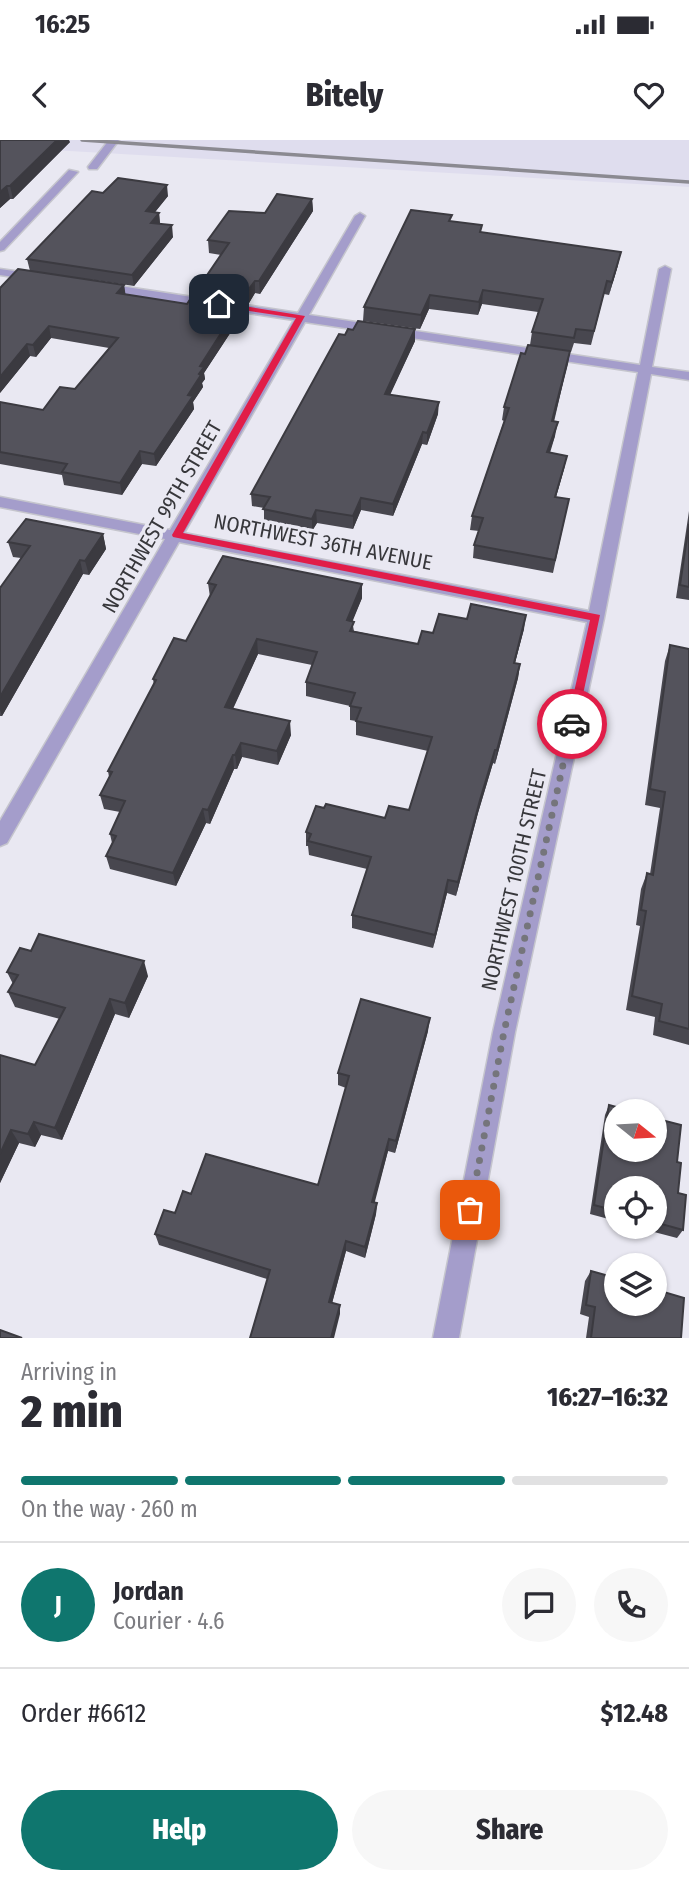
<!DOCTYPE html>
<meta charset="utf-8">
<style>
:root{--surface:#fff;--page:#f7f7f7;--text:#2b2b33;--muted:#7c7c81;--line:#e1e1e2;--accent:#0f766e}
body{margin:0;font-family:"Fira Sans Condensed",sans-serif;background:var(--page);color:var(--text);height:100vh;display:flex;flex-direction:column;font-size:26px;white-space:nowrap}
*{box-sizing:border-box;margin:0}
p{font-size:23px;color:var(--muted)}
.icon{flex:none;width:38px;height:38px;fill:none;stroke:currentColor;stroke-width:2;stroke-linecap:round;stroke-linejoin:round}
.map{position:relative;height:1198px;overflow:hidden}
.details{display:flex;flex-direction:column;background:var(--surface);flex:1}
.details>*{flex:none}
.needle{width:46px;rotate:108deg}
.buttons{position:absolute;left:604px;top:959px;display:grid;gap:14px}
.buttons a{display:grid;place-items:center;width:63px;height:63px;border-radius:50%;background:var(--surface);box-shadow:0 2px 5px #0004;font-size:35px}
.pin{position:absolute;display:grid;place-items:center;width:60px;height:60px;color:#fff;margin:-30px;border-radius:14px;box-shadow:0 4px 10px #0006}
.courier{position:absolute;display:grid;place-items:center;width:70px;height:70px;margin:-35px;border:5px solid #e11d48;border-radius:50%;background:#fff;color:#222;box-shadow:0 2px 9px #0007}
.overview em{font-style:normal;font-weight:800}
.overview div{display:flex;flex-direction:column-reverse}
.overview{display:flex;align-items:center;justify-content:space-between;height:119px;padding:0 21px}
h1{font-size:46px;font-weight:800;line-height:52px}
.bar{display:grid;grid-template-columns:repeat(4,1fr);gap:10px 7px;align-content:center;height:84px;padding:0 21px}
.bar i{height:9px;border-radius:5px;background:var(--line)}
.bar .selected{background:var(--accent)}
.bar p{grid-column:span 4}
.line{display:flex;align-items:center;gap:18px;padding:0 21px;border-top:2px solid var(--line)}
.line div{flex:1}
.round{display:grid;place-items:center;flex:none;width:74px;height:74px;border-radius:37px;background:var(--page)}
.action{display:flex;gap:14px;margin-top:auto;padding:14px 21px}
.action a{flex:1;height:80px;border-radius:42px;background:var(--accent);color:#fff;font-size:28px;font-weight:800;line-height:80px;text-align:center}
.action a+a{background:var(--page);color:var(--text)}
.status{display:flex;justify-content:space-between;align-items:center;height:49px;padding:0 35px;background:var(--surface);direction:ltr}
.status svg{height:19px;fill:currentColor}
header{display:flex;justify-content:space-between;align-items:center;height:91px;padding:0 21px;background:var(--surface);font-size:32px;font-weight:800}
.map>svg:first-child{display:block}
.built{fill:#dfddee}
.lines{fill:none;stroke-linecap:round;stroke-linejoin:round}
.minor-casing{stroke:#c5c5cd;stroke-width:3}
.minor{fill:#a49dcb;fill-rule:evenodd}
.rail{stroke:#8b8a91;stroke-width:3.5}
.wall{fill:#48474f}
.shaded-wall{fill:#3b3a40}
.building{fill:#54535c;stroke:#3b3a40;stroke-width:2}
.route{fill:#e11d48}
.done{stroke:#75757b;stroke-width:7;stroke-dasharray:0 12.6}
.labels{text-anchor:middle;stroke-width:7;stroke-linejoin:round;paint-order:stroke}
.street-label{font-size:21px;fill:#37373b;stroke:#e9e8f2}
</style>
<div class="status"><b>16:25</b><svg viewBox="0 0 49 12"><path d="M0 12V9h3v3zM5 12V6h3v6zM10 12V3h3v9zM15 12V0h3v12zM26 1h20v11H26zM47 4h2v5h-2z"/></svg></div>
<header><svg class="icon" aria-label="back" viewBox="0 0 24 24"><path d="M15 5l-7 7 7 7"/></svg>Bitely<svg class="icon" aria-label="heart" viewBox="0 0 24 24"><path d="M12 20l-8-8c-3-5 5-10 8-4 3-6 11-1 8 4z"/></svg></header>
<div class="map">
<svg width="689" height="1198" viewBox="0 0 689 1198">
<rect width="100%" height="100%" fill="#e9e8f2"/>
<path class="built" d="M0,0H689V47L0,7Z"/>
<g class="lines">
<g class="minor-casing">
<path id="minor" d="M109,0H119L97,29H89L88,27Z
M69,30L78,32L4,110L0,111V102Z
M360,73L365,76L309,175L640,225L659,129L665,126L671,129L652,227L689,232V240L651,234L604,478L515,892L459,1198H433L493,892L587,482L179,402L7,703L0,706V681L165,399L0,367V357L170,390L294,180L100,151L94,147L100,143L298,173L355,76ZM305,182L638,232L589,471L184,393Z
M0,129L35,134L41,137L35,140L0,135Z"/>
</g>
<use href="#minor" class="minor"/>
<path class="rail" d="M82,0L689,42"/>
</g>
<path class="wall" d="M0,0L70,2L13,59H10L0,68Z
M103,53L168,56L155,72L159,73L160,84L173,97L134,146L88,139L124,145L125,155L187,164L241,162L242,175L204,233L205,239L202,243L203,247L193,262L194,269L156,326L142,324L122,355L64,345L62,335L0,324V262L43,270L75,249L109,208L51,198L36,217L30,216L0,253L30,131L27,119Z
M312,59L313,71L260,154L255,153L249,163L203,156L201,144L221,115L209,113L208,100L265,73Z
M451,81L482,92L618,125L609,155L604,154L591,205L574,203L571,212H570L554,282L555,296L550,313L567,316L564,329L556,357L569,359L553,433L473,418L474,405L479,391L470,390L472,376L504,281L502,280L504,267L525,214L530,205L532,192L538,172L482,164L478,175L429,169L420,189L363,181L364,167Z
M345,195L415,201L390,254L438,274L427,305L422,304L393,376L361,370L353,389L317,383L312,391L264,382V368L252,366L251,354Z
M689,371V460L676,458Z
M103,394L106,409L89,435L83,434L2,576H0V448L21,418L13,417L8,402Z
M208,443L362,458L352,481L354,491L418,504L433,493L524,489L515,523L520,524L518,538L495,624L493,623L478,673L456,756L447,753L433,808L352,788V775L367,729L309,715L308,706H306V692L385,678L409,670L428,611L356,595V581L350,580V566L306,556V542L312,525L258,514L233,569L291,595L278,625L242,617L237,629H234L210,684L206,683L176,746L110,729L106,716L112,703L110,694L120,672L104,669L100,655L109,637L108,631L154,545L153,539L186,501L210,457Z
M670,505L689,509V905L653,895L655,877L626,870L640,786L636,785L641,749L647,733L650,734L660,668L645,665L665,521Z
M7,832L148,836L129,878L115,874L62,1000L41,995L35,1007L19,1003L0,1043V915L35,925L60,879L15,867L8,852L13,844Z
M428,891L395,1013L388,1011L374,1062L377,1063L376,1074L365,1118L346,1111L332,1163L340,1165V1174L267,1139L159,1105L155,1094L175,1073L191,1054L318,1045L346,948L338,945V933Z
M609,965L677,1022L678,1053L683,1090L677,1098L635,1087H654V1048H616V1081L590,1074L605,975Z
M591,1131L681,1198H586L589,1177L580,1174L585,1141Z"/>
<path class="shaded-wall" d="M57,0H69L70,2L13,59L10,46Z
M167,45L168,56L147,82L146,71Z
M7,46L10,59L0,68V52Z
M312,59L313,71L260,154L259,141Z
M159,73L160,84L151,83Z
M172,85L173,97L134,146L132,135Z
M621,112L618,125L609,155L612,142Z
M255,141V153L249,163L248,150Z
M124,145L126,157L117,153Z
M483,150L482,164L478,175L479,162Z
M430,155L429,169L420,189L421,175Z
M241,162L242,175L204,233L205,239L202,243L203,247L193,262L194,269L156,326L154,314L188,255L199,234L200,226Z
M49,186L51,198L36,217L33,205Z
M415,189V201L385,266V254Z
M27,204L30,216L0,253V237Z
M570,211L568,224L550,295L552,281Z
M439,262L438,274L427,305V293Z
M558,282L555,296L545,325L547,312Z
M423,292L422,304L393,376V364Z
M140,311L142,324L122,355L120,343Z
M567,316L564,329L552,370L555,357Z
M361,358V370L353,389V376Z
M316,370L317,383L312,391V379Z
M103,394L106,409L89,435L85,421Z
M80,420L83,434L2,576L0,570V557Z
M362,444V458L347,495V480Z
M526,475L524,489L511,537L514,523Z
M257,499L258,514L227,581L225,567Z
M520,524L518,538L495,624L497,610Z
M290,581L291,595L278,625L277,611Z
M241,603L242,617L237,629L235,615Z
M495,610L493,623L478,673L456,756L458,742L480,660Z
M233,615L234,629L210,684L208,670Z
M203,669L206,683L176,746L173,733Z
M448,740L447,753L433,808L435,795Z
M144,821L148,836L129,878L125,863Z
M110,859L115,874L62,1000L55,988Z
M430,878L428,891L395,1013L396,1001Z
M34,982L41,995L35,1007L28,994Z
M11,990L19,1003L0,1043V1014Z
M389,999L388,1011L372,1073V1062Z
M377,1063L376,1074L365,1118V1107Z
M346,1101V1111L330,1171L329,1162Z
M340,1165V1174L334,1198H331Z"/>
<path class="building" d="M0,0H57L10,46H7L0,52Z
M118,38L167,45L146,71L159,73L151,83L172,85L132,135L27,119L92,51L103,53Z
M277,54L312,59L259,141H255L248,150L201,144L229,103L208,100L229,71L265,73Z
M411,70L452,75L449,81L482,85L480,92L621,112L612,142L607,141L594,191L576,189L574,198L532,192L543,159L483,150L479,162L430,155L421,175L364,167Z
M18,129L124,145L117,153L187,164L193,155L241,162L200,226L204,227L199,234L201,235L188,255L193,256L154,314L140,311L120,343L62,332L67,324L0,312V262L43,270L60,247L75,249L118,198L49,186L33,205L27,204L0,237V148Z
M358,181L415,189L385,254L439,262L427,293L423,292L393,364L361,358L353,376L316,370L312,379L263,369L270,357L251,354L339,194L345,195L348,189L353,190Z
M528,205L570,211L552,281L558,282L547,312L567,316L555,357L569,359L555,420L474,405L483,378L472,376L509,268L504,267L521,213L525,214Z
M26,379L103,394L85,421L80,420L0,557V448L30,406L8,402Z
M689,384V447L680,445Z
M223,416L362,444L347,480L354,482L350,491L418,504L422,491L433,493L439,474L467,479L471,464L526,475L514,523L520,524L497,610H495L480,660L458,742L448,740L435,795L352,775L371,717L308,701L311,694L306,692L316,666L324,668L326,664L385,678L389,666L409,670L432,597L356,581L361,568L350,566L355,553L306,542L317,512L257,499L225,567L290,581L277,611L241,603L235,615H233L208,670L203,669L173,733L106,716L116,696L110,694L125,661L100,655L112,632L108,631L156,540L153,539L174,498L186,501L216,445L208,443Z
M670,505L689,509V889L659,881L662,864L632,856L646,771L641,770L647,733L653,735L665,652L650,649Z
M39,794L144,821L125,863L110,859L55,988L34,982L28,994L11,990L0,1014V915L35,925L65,868L8,852L18,835L7,832L20,808L31,811Z
M361,859L430,878L396,1001L389,999L372,1062L377,1063L365,1107L346,1101L329,1162L340,1165L331,1198H250L270,1130L155,1094L164,1070L175,1073L183,1051L191,1054L206,1014L318,1045L349,936L338,933Z
M609,965L631,971H616V1010H654V978L681,985L677,1022L681,1023L678,1053L686,1055L683,1090L654,1082V1048H616V1071L594,1065Z
M591,1131L616,1138V1164H654V1149L684,1158L681,1198H591L595,1167L586,1165Z
M0,1190L22,1198H0Z"/>
<path class="route" d="M219,162L305,176L183,393L600,475L576,587H569L567,584L590,480L173,397L172,395L296,178L216,166Z"/>
<g class="lines">
<path class="done" d="M470,1070L504,892L572,584"/>
</g>
<g class="labels">
<g class="street-label">
<text transform="translate(162 377) rotate(-60)" y="7">NORTHWEST 99TH STREET</text>
<text transform="translate(323 402) rotate(11)" y="7">NORTHWEST 36TH AVENUE</text>
<text transform="translate(514 740) rotate(-77)" y="7">NORTHWEST 100TH STREET</text>
</g>
</g>
</svg>
<div class="buttons">
<a><svg class="needle" viewBox="-14 -14 28 28"><path d="M0-13l5 13h-10z" fill="#e53935"/><path d="M0 13l5-13h-10z" fill="#7c7c81"/></svg></a>
<a><svg class="icon" aria-label="locate" viewBox="0 0 24 24"><circle cx="12" cy="12" r="6"/><path d="M12 2v4M12 18v4M2 12h4M18 12h4"/></svg></a>
<a><svg class="icon" aria-label="layers" viewBox="0 0 24 24"><path d="M12 4l9 5-9 5-9-5zM3 14l9 5 9-5"/></svg></a>
</div>
<div class="pin" style="left:470px;top:1070px;background:#ea580c"><svg class="icon" aria-label="bag" viewBox="0 0 24 24"><path d="M5 8h14l-1 12H6zM9 8a3 3 0 0 1 6 0"/></svg></div>
<div class="pin" style="left:219px;top:164px;background:#1f2937"><svg class="icon" aria-label="home" viewBox="0 0 24 24"><path d="M3 11l9-7 9 7M6 9v11h12V9"/></svg></div>
<div class="courier" style="left:572px;top:584px"><svg class="icon" aria-label="car" viewBox="0 0 24 24"><path d="M5 17H2v-5l4-1 3-4h7l3 4 3 1v5h-3M9 17h6M6 11h13"/><circle cx="7" cy="17" r="2"/><circle cx="17" cy="17" r="2"/></svg></div>
</div>
<section class="details">
<div class="overview"><div><h1>2 min</h1><p>Arriving in</p></div><em>16:27–16:32</em></div>
<div class="bar"><i class="selected"></i><i class="selected"></i><i class="selected"></i><i></i><p>On the way · 260 m</p></div>
<div class="line" style="height:126px"><b class="round" style="background:var(--accent);color:#fff">J</b><div><b>Jordan</b><p>Courier · 4.6</p></div><a class="round"><svg class="icon" aria-label="chat" viewBox="0 0 24 24"><path d="M4 5h16v11H9l-5 4z"/></svg></a><a class="round"><svg class="icon" aria-label="phone" viewBox="0 0 24 24"><path d="M5 4h4l2 5-3 2q2 4 5 5l2-3 5 2v4C11 20 4 13 5 4z"/></svg></a></div>
<div class="line" style="height:91px"><div>Order #6612</div><b>$12.48</b></div>
<div class="action"><a>Help</a><a>Share</a></div>
</section>
